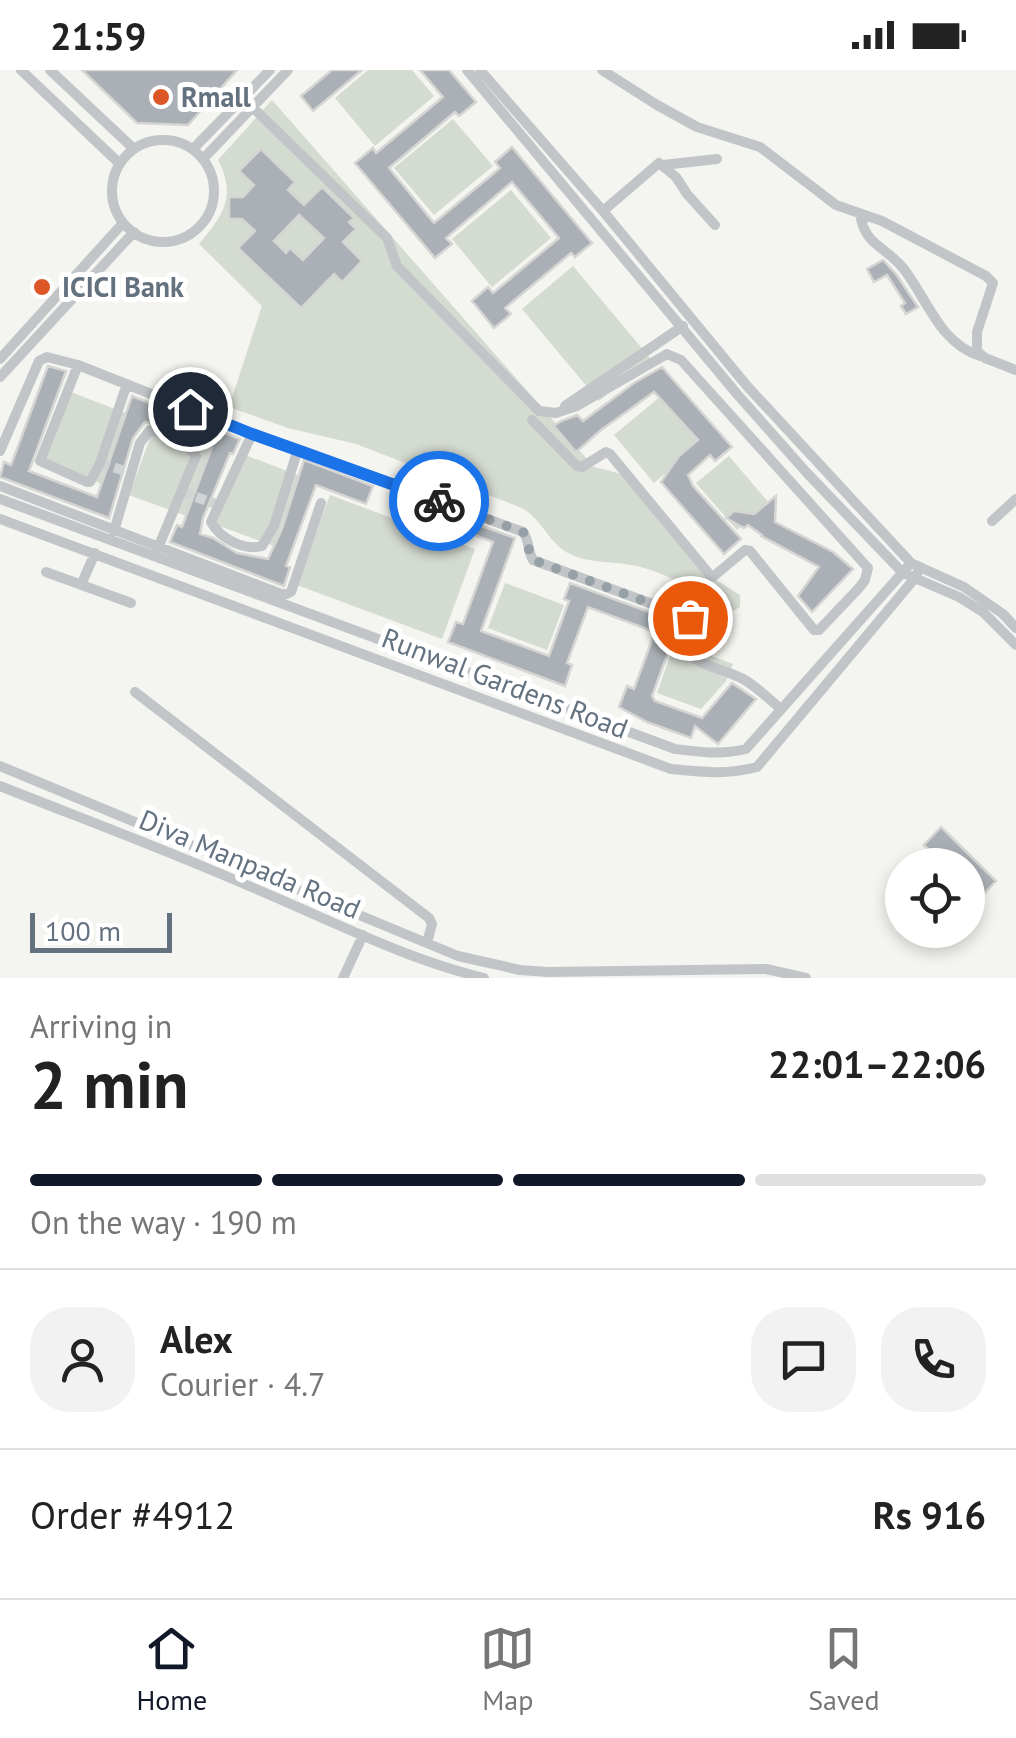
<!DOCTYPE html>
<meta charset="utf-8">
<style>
:root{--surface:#fff;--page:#f2f2f2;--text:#222;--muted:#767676;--line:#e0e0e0;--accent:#111827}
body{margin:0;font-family:"PT Sans",sans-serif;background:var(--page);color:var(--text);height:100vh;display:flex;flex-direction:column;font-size:38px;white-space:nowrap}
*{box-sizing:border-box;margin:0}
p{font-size:32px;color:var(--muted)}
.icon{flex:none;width:55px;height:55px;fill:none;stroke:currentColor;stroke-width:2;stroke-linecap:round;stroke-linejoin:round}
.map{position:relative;height:908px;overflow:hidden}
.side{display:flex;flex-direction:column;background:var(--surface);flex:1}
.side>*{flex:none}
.fabs{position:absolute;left:885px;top:778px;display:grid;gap:20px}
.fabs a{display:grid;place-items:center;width:100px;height:100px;border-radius:50%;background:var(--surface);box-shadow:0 5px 15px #0003;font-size:50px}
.scale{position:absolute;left:30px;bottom:25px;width:142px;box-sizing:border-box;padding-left:10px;border:5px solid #647280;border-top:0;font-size:28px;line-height:35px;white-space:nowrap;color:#647280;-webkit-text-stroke:8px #fff;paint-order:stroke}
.pin{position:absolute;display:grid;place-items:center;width:85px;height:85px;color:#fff;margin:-42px;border:5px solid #fff;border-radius:50%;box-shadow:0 2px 10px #0007}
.courier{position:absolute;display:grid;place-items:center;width:100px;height:100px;margin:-50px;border:8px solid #1a73e8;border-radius:50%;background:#fff;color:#222;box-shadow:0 2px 12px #0007}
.overview em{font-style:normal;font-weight:600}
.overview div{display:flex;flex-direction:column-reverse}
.overview{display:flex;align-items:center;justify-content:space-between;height:170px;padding:0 30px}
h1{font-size:65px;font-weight:600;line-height:75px}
.bar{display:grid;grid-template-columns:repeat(4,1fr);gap:15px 10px;align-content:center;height:120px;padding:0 30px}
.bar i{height:12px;border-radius:8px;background:var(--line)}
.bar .on{background:var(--accent)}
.bar p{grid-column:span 4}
.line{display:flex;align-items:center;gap:25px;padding:0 30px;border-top:2px solid var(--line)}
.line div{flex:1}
.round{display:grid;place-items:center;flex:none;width:105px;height:105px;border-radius:40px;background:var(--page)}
.status{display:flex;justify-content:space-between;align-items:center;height:70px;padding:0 50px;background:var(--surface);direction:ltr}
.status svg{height:28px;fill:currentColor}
.menu{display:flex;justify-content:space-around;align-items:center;height:140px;border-top:2px solid var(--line);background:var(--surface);font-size:28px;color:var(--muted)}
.menu a{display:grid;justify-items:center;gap:5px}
.menu .on{color:var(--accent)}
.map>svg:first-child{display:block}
.green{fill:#d4dbd1}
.building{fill:#aab0b5;stroke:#d5d5d3;stroke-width:2.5;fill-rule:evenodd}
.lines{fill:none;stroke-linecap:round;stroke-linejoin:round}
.minor-tunnel{stroke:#d0d4d4;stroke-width:10;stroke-dasharray:10 5;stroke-linecap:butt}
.minor{stroke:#c2c5c8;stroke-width:10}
.done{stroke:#96a0a7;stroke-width:10;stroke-dasharray:0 18}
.route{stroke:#1a73e8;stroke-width:12}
.poi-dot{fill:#dd5726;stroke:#fff;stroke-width:4}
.labels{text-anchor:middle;stroke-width:10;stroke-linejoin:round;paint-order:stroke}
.poi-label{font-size:28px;font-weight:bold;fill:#647280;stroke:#fff;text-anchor:start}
.street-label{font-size:28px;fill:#647280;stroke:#fff}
</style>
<div class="status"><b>21:59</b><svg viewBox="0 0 49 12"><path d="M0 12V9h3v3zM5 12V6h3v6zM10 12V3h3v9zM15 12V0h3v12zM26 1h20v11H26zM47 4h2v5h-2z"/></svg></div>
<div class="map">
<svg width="1016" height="908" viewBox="0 0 1016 908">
<rect width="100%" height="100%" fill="#f4f4f0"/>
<path class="green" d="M368,0H412L434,26L375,76L335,28Z
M272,30L594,397L626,405L699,499L740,525V537L730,543C702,525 674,506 641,497C619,491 592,494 572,485C549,475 543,450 522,438L356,374L288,358L229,337L262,236L199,174C223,146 237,126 218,90Z
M453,49L493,96L434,145L394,98Z
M511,120L551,168L492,217L452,169Z
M573,196L650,288L599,331L522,239Z
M673,316L713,363L654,413L614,365Z
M68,321L128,344L102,414L42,392Z
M155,355L215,377L189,447L129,425Z
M240,383L300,406L274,476L214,454Z
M729,386L769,433L737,460L696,413Z
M330,425L475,479L442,569L297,515Z
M505,513L564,535L547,580L488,558Z
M675,572L733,594L726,611L701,639L657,623Z"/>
<path class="building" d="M82,0H237L188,55L137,53Z
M332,0H362L313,41L301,26Z
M420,0H449L476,32L459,46L455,42L389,98L434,153L500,98L495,92L512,77L592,173L575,187L571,183L505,238L511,244L494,258L472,231L488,217L493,223L559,168L512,112L446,168L452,174L435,188L355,93L373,78L376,83L443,27Z
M261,79L295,112L288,120L304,135L322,117L354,148L349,152L356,159L343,172L362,191L342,212L334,204L301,238L238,178L255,161L242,149H229V127H243L254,115L239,101ZM299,145L324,168L303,190L290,178L286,183L274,171Z
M883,190L896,204L918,237L906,244L901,236L905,233L887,205L874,212L867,199Z
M48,296L66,301L29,401L97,427L132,326L137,328L240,369L233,384L230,383L203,448L200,464L213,468L237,483L268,489L282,459L304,390L373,416L366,434L316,415L286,496L290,497L284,516L170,472L177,455L182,457L212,377L193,370L173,358L145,352L133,368L109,448L0,407L4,392L11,395Z
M662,297L732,377L715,391L710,385L688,405L693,416L741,469L724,484L661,412L679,386L698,370L654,322L601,360L576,382L554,356L561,351L577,345L583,351L634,313Z
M776,426L775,452L833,482L853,499L812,542L798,526L819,497L761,466L762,465L748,455L744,458L726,448L734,441L754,444Z
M449,444L515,468L481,561L549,586L569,531L564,529L570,513L685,555L680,571L673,569L652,626L655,631L702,648L732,613L756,629L718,674L695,656L691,668L647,652L619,637L627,616L634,619L655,562L588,537L567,593L572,595L565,616L448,572L456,552L463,554L493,472L445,454Z
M941,757L996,811L979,829L968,818V795H944L924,775Z"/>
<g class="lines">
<path class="minor-tunnel" d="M100,393L131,403
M182,422L219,435"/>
<path class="minor" d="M21,0L120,94
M50,0L134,79
M467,0L737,324L807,403L903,503L959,527L983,542L1016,575
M480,0L603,141L747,316L911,493L964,517L1003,544L1016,558
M602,0L657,35L697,57L760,77L836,135L882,151L986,206L993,213L977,262V281L985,288L1016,300
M242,27L387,168L397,196L539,341L556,343L577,336L667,284L681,290L868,498L865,510L859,518L819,560H814L750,481L745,480L714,506L710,505L610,384L606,382L582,397L577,396L532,350
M112 121a51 51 0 1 1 102 0a51 51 0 1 1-102 0Z
M193,79L270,0
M203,89L288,0
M663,95L717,89
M603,141L659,93L676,107L687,124L715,155
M860,144C865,176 884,175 903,198C927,228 939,273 980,286
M0,289L123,153
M78,295L40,391L87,412H90L100,393L127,314
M0,307L134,162
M565,336L683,256
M252,364L211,452C220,468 243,481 262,476L274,456L298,379
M0,381L39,291L47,287L78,295L252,364L298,379L523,462C530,471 527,480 533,490L690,548L695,553L686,580C701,598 723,598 743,609C756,616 769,629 781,639
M0,416L284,525L291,522L321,433
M0,429L675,679C699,682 722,685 746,679L911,493
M0,449L671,699C701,702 727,705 757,697L915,508L920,498
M992,451L1016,429
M114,461L140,373L150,360C168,364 185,370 196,386L158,478
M46,502L131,533
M81,515L95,483
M135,622L429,848L432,854L427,873
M0,696L458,886L520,900L548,902L766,899L806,908
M0,716C83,749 167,780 249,816C326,848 402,888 484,908
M343,908L363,865"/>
</g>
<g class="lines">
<path class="done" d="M439,431L523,462C529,471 527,480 533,490L690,548"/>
<path class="route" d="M190,339L252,364L439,431"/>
</g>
<g class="poi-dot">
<circle cx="161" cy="27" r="10"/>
<circle cx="42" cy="217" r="10"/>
</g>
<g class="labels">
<g class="poi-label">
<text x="181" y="37">Rmall</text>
<text x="62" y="227">ICICI Bank</text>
</g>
<g class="street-label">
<text transform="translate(505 613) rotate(21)" y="10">Runwal Gardens Road</text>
<text transform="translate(250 794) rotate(23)" y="10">Diva Manpada Road</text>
</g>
</g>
</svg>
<div class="fabs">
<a><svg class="icon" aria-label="locate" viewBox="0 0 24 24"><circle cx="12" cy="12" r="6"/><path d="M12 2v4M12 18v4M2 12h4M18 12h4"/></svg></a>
</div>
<div class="scale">100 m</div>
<div class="pin" style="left:690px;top:548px;background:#ea580c"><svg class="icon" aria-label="bag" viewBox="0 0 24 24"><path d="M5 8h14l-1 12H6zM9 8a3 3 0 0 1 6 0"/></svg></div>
<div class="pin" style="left:190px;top:339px;background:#1f2937"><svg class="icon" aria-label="home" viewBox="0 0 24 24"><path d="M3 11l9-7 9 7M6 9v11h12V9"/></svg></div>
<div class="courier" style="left:439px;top:431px"><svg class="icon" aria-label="bike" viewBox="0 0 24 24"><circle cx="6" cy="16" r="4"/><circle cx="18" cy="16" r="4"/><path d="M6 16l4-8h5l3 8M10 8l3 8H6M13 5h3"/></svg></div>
</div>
<section class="side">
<div class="overview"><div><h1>2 min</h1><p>Arriving in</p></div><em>22:01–22:06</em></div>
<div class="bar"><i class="on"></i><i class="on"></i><i class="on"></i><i></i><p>On the way · 190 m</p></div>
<div class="line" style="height:180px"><a class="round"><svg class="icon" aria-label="person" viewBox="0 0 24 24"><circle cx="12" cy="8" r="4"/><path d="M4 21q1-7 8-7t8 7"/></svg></a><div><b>Alex</b><p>Courier · 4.7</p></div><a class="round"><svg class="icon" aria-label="chat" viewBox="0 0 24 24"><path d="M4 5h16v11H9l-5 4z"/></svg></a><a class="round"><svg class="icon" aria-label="phone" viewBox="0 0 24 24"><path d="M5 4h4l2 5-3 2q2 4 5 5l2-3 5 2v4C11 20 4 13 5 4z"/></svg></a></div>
<div class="line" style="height:130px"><div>Order #4912</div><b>Rs 916</b></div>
</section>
<nav class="menu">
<a class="on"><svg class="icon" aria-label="home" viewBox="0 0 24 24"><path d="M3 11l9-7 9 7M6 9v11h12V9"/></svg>Home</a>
<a><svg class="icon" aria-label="map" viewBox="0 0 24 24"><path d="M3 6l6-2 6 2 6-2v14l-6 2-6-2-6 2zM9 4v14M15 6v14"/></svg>Map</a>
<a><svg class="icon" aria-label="saved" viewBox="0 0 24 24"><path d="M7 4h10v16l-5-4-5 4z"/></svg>Saved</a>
</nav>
